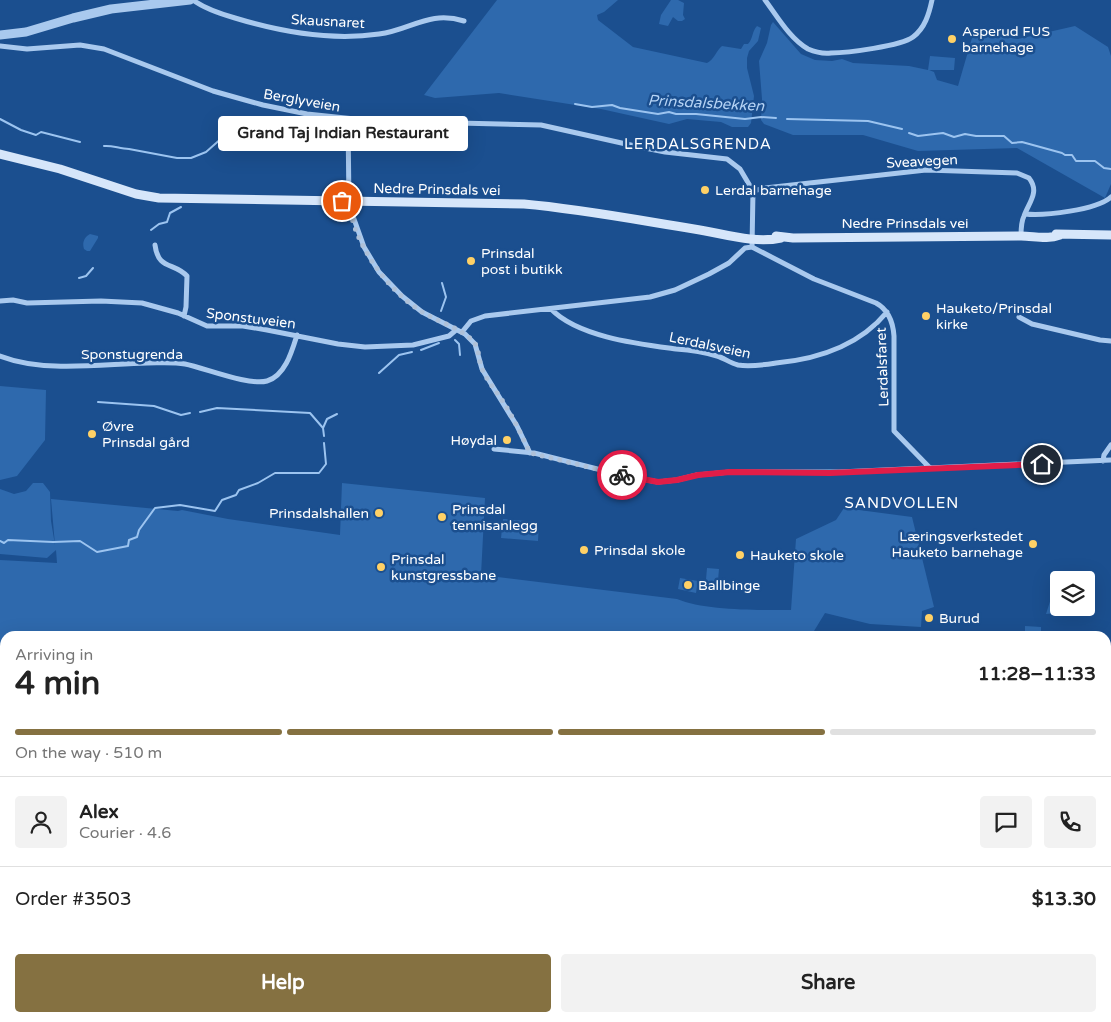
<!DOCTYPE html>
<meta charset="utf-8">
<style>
:root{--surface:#fff;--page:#f2f2f2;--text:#222;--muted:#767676;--line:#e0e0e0;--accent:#857141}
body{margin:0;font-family:"Varela Round",sans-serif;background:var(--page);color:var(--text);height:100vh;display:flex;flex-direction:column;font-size:19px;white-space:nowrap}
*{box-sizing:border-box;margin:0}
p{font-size:16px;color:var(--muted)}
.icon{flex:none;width:28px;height:28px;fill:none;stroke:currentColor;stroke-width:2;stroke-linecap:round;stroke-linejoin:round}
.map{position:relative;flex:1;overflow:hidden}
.sheet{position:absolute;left:0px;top:631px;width:1111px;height:391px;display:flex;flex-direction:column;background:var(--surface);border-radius:15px 15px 0 0;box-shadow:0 5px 20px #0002}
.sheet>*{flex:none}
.tools{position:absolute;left:1050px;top:571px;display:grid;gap:10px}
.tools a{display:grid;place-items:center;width:45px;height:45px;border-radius:5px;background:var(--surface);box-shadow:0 5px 20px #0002;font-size:25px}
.pin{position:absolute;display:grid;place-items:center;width:42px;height:42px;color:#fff;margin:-21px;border:2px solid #fff;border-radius:50%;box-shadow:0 1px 5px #0007}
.courier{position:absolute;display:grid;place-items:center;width:50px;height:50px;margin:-25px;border:4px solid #e11d48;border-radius:50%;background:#fff;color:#222;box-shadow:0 1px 6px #0007}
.bubble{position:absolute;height:35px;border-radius:5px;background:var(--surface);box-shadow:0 5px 20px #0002;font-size:16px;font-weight:800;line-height:35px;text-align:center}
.summary em{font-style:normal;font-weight:800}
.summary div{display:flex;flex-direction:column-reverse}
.summary{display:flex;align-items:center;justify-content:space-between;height:85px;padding:0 15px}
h1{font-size:32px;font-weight:800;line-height:38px}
.bar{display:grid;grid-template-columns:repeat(4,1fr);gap:8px 5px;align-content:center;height:60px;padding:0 15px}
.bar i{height:6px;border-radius:4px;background:var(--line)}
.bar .on{background:var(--accent)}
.bar p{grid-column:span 4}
.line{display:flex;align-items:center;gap:12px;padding:0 15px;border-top:1px solid var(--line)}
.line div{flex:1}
.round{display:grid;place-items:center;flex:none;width:52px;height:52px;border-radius:5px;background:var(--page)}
.action{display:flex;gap:10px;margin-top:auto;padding:10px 15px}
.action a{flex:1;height:58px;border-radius:5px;background:var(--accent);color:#fff;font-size:20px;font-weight:800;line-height:58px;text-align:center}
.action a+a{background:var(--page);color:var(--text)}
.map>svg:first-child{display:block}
.green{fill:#2e69ad}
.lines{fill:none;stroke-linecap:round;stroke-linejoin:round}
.stream{stroke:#9cc4f0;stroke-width:2}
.river{stroke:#3c6290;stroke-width:10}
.minor{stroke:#a9c9ee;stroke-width:5}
.tertiary{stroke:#a9c9ee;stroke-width:9}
.secondary{stroke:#d6e6fa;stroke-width:9}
.done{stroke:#afc1d8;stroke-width:5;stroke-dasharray:0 9}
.route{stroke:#e11d48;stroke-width:6}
.poi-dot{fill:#ffd166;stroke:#1b4f8f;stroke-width:2}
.labels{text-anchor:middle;stroke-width:5;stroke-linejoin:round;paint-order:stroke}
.street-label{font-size:14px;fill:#fff;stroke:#1b4f8f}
.poi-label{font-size:14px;fill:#fff;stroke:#1b4f8f;text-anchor:start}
.water-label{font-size:15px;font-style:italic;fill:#b5d3f5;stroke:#1b4f8f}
.neighbourhood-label{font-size:15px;letter-spacing:1px;fill:#fff;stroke:#1b4f8f}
</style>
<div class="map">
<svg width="1111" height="1022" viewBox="0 0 1111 1022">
<rect width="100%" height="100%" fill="#1b4f8f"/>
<path class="green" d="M497,0H618L604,12L597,15L598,20L633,47L707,63C714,60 716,51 722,46L741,49L744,44H748C753,39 752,31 757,26L761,28L758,41L749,51L747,58V68L754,96L751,123L748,127H732L721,122L687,119L669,124L601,109L499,93L435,98L424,95Z
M671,0H678L684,3L683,15L685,19L682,21H678L673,17L668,26L659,24L661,15Z
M773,22L801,54L815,60L832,61L842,59L853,63L909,66L928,70L930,56L955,58L954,70H929L934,72L937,80L958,86L974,31L1018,39L1075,26L1108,47L1111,56V184L1105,198L1017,148L918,151L863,135H793L764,124L761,120L762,99L759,61L767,43L771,25Z
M90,234L98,236V238L90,251H87L84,249C82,243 84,237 90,234Z
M0,386L46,390L45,440L17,476L0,480Z
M33,483H43L50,492L51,521L55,545L51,499L178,511L182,510L228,519L340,535L342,483L485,498L481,575L677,599C705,611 761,610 791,610L796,539L836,520L844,508L912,517L934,607L922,611L921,627L870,624L825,613L811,636H5V1013L0,1014V560L57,563L56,550L47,558L0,554V489L14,494L26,491Z
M503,519L539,522L538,541L501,538Z
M707,568L719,569L717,592L705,591Z
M680,578L698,581L696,593L678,589Z
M1054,589H1059V608H1078L1079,611L1046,614Z
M1025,626L1041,627V636H1025Z
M1106,650H1111V737L1106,742Z
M1111,966V1022H1005L1014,1018H1106V972Z
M140,1018H846L843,1022H143Z"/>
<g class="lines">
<path class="stream" d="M575,104L592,107L612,105L620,108L658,114L669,112L676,114H696L745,119L761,117L776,118
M0,119L21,130L36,135L41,132L80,142
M787,119L868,121L902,129
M909,133L918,136L943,133L954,137L965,134L976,136H1004L1012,143L1022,142L1062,153L1065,155H1072L1076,161H1095L1104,168L1111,169
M104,146C112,145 120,149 129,149L177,158H191L206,152L223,137L245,124
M151,230L159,224L167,222L170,213L181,207
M79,278L86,276L93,268
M441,311L446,297L442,283
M455,340L459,344L460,355
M421,350L439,343
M379,373L399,355L412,352
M98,402L154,406L181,415L190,413
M200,412L217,408L310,413L323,428
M324,436L323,428L327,419L337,414
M0,541L4,543L8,540L53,542L80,541L97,552L128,546L129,540L137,537L139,530L155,508L180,505L215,511L222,500L236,495L239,490L258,483L275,473H319L326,464L324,443
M0,651L5,656
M0,713H5"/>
<path class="river" d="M1108,1022L1111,1020"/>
<path class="minor" d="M193,0C205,9 221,14 235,18C281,32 331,41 379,34C411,30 429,10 464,21
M765,0C777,16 790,39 808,49C815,52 823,54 831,53C847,53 901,46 913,37C925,28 929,14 932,0
M0,46L27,49L80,45L104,49L213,91L263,105L307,114L374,121L541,125L635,146L665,152L727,159L740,169L753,191L752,247
M348,119L349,205L364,247L379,272L402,296L422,312L465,334L475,344L482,369L517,426L530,453
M753,191L765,188L926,170L1017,173L1029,178C1040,192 1029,202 1024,216C1021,222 1021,229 1021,236
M1025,214C1044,216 1097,210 1111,197
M155,245C158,270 174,262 187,276L186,307L184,316
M752,247L814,279L876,303C889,310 893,322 894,336V431L930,468
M0,301L13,300L27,303L101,301L142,303L178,313L207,326H243L267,330L338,344L365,347L413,345L449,336L456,330
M551,309C578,337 639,344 676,349C690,350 704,352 717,356C724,358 730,363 738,365C751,367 763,365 776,363C819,359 859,346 887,312
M1019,317L1032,324L1100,340L1111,341
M462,332L471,321L485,316L650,297L675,290L709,274L729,263L745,248L752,247
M0,356C44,373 101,364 147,363C160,363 173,362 185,364C205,368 249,386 267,381C285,376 292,351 297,335
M494,449L534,453L625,476L658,482L677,480L697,475L730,472H839L1111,460
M1103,461L1104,455L1111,445"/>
<path class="tertiary" d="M0,35L26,32L73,18L111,9L190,0"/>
<path class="secondary" d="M0,154L60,169L136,194L159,198L524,204C581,209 638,220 694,229C722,233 753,244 781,238
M1056,234L1111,235
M776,236L793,238L1021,236C1034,236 1047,240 1060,235"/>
</g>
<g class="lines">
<path class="done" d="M342,201H349C352,242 387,290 422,312C437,321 463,329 474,342C480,350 478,362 483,371C488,382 497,392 504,403C514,419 522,436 530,453L622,475"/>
<path class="route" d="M622,475L658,482L677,480L698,475L730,472L830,473L1042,464"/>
</g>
<g class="poi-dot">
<circle cx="952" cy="39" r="5"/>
<circle cx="705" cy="190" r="5"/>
<circle cx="471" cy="261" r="5"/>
<circle cx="926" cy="316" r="5"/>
<circle cx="92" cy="434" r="5"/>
<circle cx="507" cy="440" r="5"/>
<circle cx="379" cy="513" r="5"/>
<circle cx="442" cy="517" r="5"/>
<circle cx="1033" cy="544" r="5"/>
<circle cx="584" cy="550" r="5"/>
<circle cx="740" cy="555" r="5"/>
<circle cx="381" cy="567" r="5"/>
<circle cx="688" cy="585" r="5"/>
<circle cx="929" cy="618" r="5"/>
</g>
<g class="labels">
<g class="street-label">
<text transform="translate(328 21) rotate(3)" y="5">Skausnaret</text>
<text transform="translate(302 100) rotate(10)" y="5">Berglyveien</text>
<text transform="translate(922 161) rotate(-3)" y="5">Sveavegen</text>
<text transform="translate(437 189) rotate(1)" y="5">Nedre Prinsdals vei</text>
<text x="905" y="228">Nedre Prinsdals vei</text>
<text transform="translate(251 318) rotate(7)" y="5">Sponstuveien</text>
<text transform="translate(710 345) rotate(12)" y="5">Lerdalsveien</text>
<text x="132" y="359">Sponstugrenda</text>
<text transform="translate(882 367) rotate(-92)" y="5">Lerdalsfaret</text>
</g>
<g class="poi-label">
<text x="962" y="36">Asperud FUS<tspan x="962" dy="16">barnehage</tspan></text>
<text x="715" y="195">Lerdal barnehage</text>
<text x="481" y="258">Prinsdal<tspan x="481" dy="16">post i butikk</tspan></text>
<text x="936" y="313">Hauketo/Prinsdal<tspan x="936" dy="16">kirke</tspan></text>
<text x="102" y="431">Øvre<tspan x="102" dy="16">Prinsdal gård</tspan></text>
<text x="497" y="445" text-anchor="end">Høydal</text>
<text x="452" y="514">Prinsdal<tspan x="452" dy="16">tennisanlegg</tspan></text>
<text x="369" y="518" text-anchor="end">Prinsdalshallen</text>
<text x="1023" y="541" text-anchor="end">Læringsverkstedet<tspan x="1023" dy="16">Hauketo barnehage</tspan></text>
<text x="594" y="555">Prinsdal skole</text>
<text x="750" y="560">Hauketo skole</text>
<text x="391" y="564">Prinsdal<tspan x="391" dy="16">kunstgressbane</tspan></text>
<text x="698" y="590">Ballbinge</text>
<text x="939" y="623">Burud</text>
</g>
<g class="water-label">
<text transform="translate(706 103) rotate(3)" y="5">Prinsdalsbekken</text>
</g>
<g class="neighbourhood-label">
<text x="698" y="149">LERDALSGRENDA</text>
<text x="902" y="508">SANDVOLLEN</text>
</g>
</g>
</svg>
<div class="tools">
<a><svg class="icon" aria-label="layers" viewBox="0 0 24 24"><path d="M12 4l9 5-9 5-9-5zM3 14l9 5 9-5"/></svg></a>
</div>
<div class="pin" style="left:342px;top:201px;background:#ea580c"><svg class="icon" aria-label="bag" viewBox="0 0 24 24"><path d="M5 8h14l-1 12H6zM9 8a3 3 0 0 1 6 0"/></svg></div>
<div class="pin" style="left:1042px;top:464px;background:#1f2937"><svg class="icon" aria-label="home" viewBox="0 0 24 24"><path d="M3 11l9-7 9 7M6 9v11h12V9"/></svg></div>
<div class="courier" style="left:622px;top:475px"><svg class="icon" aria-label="bike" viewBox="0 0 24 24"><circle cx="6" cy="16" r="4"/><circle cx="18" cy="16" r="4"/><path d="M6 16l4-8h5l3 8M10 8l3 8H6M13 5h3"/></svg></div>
<div class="bubble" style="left:218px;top:116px;width:250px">Grand Taj Indian Restaurant</div>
<section class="sheet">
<div class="summary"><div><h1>4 min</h1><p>Arriving in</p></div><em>11:28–11:33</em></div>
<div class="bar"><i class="on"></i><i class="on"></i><i class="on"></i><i></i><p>On the way · 510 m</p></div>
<div class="line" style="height:90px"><a class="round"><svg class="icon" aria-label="person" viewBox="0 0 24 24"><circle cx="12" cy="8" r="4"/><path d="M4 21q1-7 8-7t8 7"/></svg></a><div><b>Alex</b><p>Courier · 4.6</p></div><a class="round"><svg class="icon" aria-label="chat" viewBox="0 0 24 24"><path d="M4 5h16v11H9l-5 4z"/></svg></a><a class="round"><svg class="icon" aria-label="phone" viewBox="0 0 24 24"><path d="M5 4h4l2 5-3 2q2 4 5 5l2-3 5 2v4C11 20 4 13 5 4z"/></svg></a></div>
<div class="line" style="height:65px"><div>Order #3503</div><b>$13.30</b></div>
<div class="action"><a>Help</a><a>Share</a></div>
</section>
</div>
